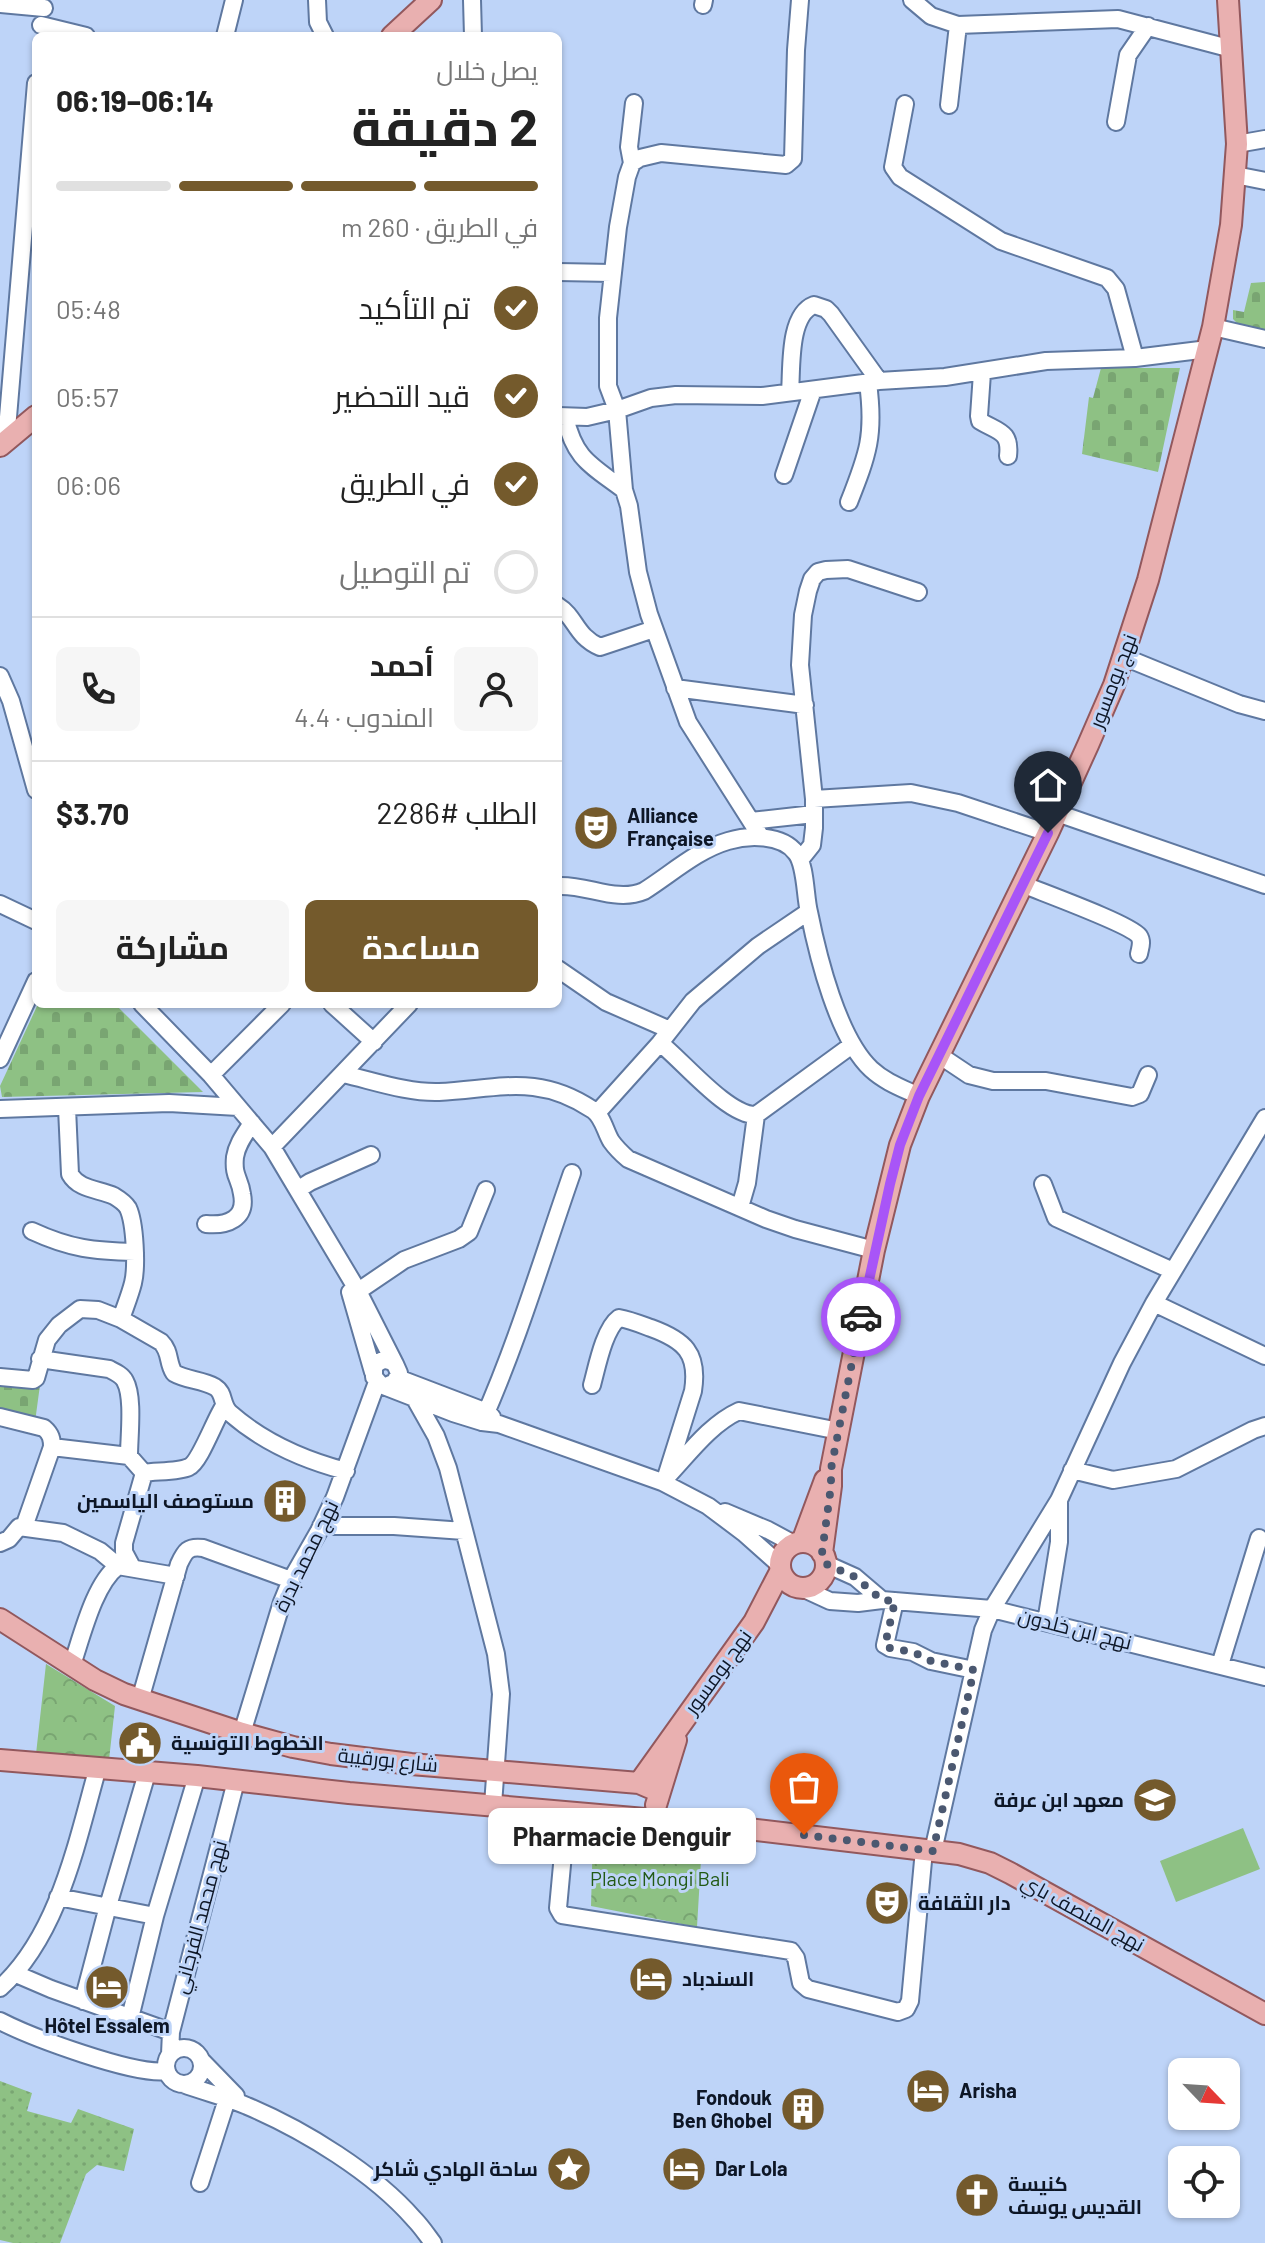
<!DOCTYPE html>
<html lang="ar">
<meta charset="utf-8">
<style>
:root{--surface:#fff;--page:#f6f6f6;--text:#222;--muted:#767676;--line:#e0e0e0;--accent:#745a2c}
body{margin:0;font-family:Barlow,Cairo,sans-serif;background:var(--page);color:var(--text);direction:rtl;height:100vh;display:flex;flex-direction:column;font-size:30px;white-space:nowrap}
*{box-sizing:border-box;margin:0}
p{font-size:26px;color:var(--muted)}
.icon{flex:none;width:44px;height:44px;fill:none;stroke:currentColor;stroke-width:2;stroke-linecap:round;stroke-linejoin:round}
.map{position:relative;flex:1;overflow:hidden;direction:ltr}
.drawer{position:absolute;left:32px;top:32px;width:530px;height:976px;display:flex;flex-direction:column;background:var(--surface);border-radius:12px;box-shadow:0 2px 6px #0004;direction:rtl}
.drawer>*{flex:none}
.needle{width:52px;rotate:115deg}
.buttons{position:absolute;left:1168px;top:2058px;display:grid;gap:16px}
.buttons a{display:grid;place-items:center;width:72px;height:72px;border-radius:12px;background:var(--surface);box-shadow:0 2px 6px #0004;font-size:40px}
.pin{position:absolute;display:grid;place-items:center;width:68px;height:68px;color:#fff;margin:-82px -34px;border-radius:50% 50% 50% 0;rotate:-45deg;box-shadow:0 0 8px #0007}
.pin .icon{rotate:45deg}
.courier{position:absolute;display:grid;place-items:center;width:80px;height:80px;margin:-40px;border:6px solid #a855f7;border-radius:50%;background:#fff;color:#222;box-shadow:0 2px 10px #0007}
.bubble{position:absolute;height:56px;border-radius:12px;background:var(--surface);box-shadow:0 2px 6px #0004;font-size:26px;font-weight:700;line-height:56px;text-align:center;direction:rtl}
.head em{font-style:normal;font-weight:700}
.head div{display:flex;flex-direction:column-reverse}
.head{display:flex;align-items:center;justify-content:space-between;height:136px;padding:0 24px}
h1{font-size:52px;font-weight:700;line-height:60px}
.bar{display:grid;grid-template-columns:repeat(4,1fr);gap:12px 8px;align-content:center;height:96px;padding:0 24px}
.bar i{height:10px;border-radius:6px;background:var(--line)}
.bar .active{background:var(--accent)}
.bar p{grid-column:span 4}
.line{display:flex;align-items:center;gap:20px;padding:0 24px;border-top:2px solid var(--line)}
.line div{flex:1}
.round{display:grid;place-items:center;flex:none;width:84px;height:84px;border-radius:12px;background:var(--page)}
ol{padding:0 24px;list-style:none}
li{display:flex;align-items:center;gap:24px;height:88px}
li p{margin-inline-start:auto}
li .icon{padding:8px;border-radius:50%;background:var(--accent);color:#fff;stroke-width:4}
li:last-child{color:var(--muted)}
li i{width:44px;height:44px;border:4px solid var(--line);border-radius:50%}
.button{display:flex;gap:16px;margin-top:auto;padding:16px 24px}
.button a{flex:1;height:92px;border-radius:12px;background:var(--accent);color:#fff;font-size:32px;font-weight:700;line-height:92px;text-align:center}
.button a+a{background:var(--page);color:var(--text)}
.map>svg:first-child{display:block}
.grass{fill:url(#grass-dots)}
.forest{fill:url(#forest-crowns)}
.cemetery{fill:url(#cemetery-stones)}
.pitch{fill:#8ec184}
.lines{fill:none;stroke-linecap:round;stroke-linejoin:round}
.minor-casing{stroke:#5f78a0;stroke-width:20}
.major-casing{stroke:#92585d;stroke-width:24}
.minor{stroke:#fff;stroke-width:16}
.major{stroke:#e9b0b0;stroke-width:20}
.done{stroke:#4b5870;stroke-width:8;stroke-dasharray:0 14.4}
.route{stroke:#a855f7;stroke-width:10}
.labels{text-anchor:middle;stroke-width:6;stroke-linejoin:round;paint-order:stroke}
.street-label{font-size:20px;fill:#0d1626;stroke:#bed4f8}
.poi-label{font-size:20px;font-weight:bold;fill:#0d1626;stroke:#bed4f8;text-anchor:start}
.park-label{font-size:20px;fill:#225a15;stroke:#bed4f8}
</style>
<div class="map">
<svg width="1265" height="2243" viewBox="0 0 1265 2243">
<defs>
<pattern id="grass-dots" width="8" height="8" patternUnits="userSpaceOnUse" patternTransform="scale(2)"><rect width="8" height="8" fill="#8ec184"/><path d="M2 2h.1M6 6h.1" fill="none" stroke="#79a572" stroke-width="1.8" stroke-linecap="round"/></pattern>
<pattern id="forest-crowns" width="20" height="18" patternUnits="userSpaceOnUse" patternTransform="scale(2)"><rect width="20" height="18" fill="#8ec184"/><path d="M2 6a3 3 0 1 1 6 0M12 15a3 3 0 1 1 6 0" fill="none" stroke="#79a572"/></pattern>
<pattern id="cemetery-stones" width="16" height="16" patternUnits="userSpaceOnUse" patternTransform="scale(2)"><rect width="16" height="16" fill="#8ec184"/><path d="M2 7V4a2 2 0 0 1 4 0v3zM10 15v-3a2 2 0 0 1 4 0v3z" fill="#79a572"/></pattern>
</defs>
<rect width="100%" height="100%" fill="#bed4f8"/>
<path class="grass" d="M0,2081L32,2093L27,2111L71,2123L78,2109L134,2129L124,2171L97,2165L86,2174L60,2243H13L0,2240Z"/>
<path class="forest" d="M46,1664L115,1706L109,1760L36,1754Z
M593,1833L702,1843L697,1927L591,1906Z"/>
<path class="cemetery" d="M1265,282V332L1238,324L1233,319V310L1244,312L1251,283Z
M1101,368H1180L1158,472L1082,454L1089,397L1093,398Z
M38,1004H115L203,1092L2,1097L0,1086Z
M0,1379L40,1385L35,1422L0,1412Z"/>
<path class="pitch" d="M1243,1828L1260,1869L1176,1902L1160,1861Z"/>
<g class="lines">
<g class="minor-casing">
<path id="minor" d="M317,0L318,22L325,36
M472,0L473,36
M912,0L931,16L958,25L1118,19L1232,49
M0,4L44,8
M703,5L704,0
M41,25L86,36
M225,36L234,0
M905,104L893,167L900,177L1001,241L1107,278L1116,289L1135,358
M949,105L958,25
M1116,122L1128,55L1148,26
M1237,144L1265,139
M632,163L629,147L634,103
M1235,175L1265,181
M558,272L612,273
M1213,327L1265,339
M982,373L979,416L980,421C998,432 1011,431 1008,456
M790,392C792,368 788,315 814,305L826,309L831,314L879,381
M558,416L587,417L617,410L651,398L676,395L762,396L879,381L945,377L1046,361L1135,358L1208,349
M565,417C575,460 591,465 624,490
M6,441L36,83
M784,475L813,390
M849,502C868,454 875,435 868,383
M558,606C576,617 575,636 600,647L654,629
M1124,657L1239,704L1265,711
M0,676L11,701L36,790
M675,688L805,705
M814,799L911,793L958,803L1048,833
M1057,813L1265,885
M751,821L814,814
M761,837L688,722L649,614L638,572L629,506L624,490L617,410L608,386V318L618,227L627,177L632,163L640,158L661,153L786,165L793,159L796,50L800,0
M800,860L812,845L814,828V799L800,665L803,615L808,591L812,579L818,572L826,570L848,569L918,592
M1022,884C1041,892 1130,924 1139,936C1143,942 1140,948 1139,954
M558,886C587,884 616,903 644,891C671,874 697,850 728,841C748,835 782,834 796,853C806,865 805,897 809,912C818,957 838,1038 871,1069C885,1082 902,1088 919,1096
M0,904L36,921
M558,969L606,1002L670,1030
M142,1004L211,1075L272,1147L358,1291L395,1364
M332,1004L374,1042
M660,1043C683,1061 728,1116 756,1115
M939,1055L969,1075L993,1081H1046L1132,1097L1140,1094L1148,1075
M0,1059L36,981
M343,1074C374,1081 407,1093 439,1092C499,1089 538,1073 593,1110C603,1117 605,1131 611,1141C616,1148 621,1153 628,1159L766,1219L795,1229L874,1250
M211,1075L282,1004
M67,1108L70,1174C79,1190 99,1189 114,1196C119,1199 125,1203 128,1208C135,1223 137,1267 133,1283C130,1295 125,1307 121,1319
M0,1109L169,1103L238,1107
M597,1113L660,1043L693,1001L758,946L808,912
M272,1147L409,1004
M1043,1184L1056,1218L1173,1271
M299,1189L310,1182L371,1155
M740,1207L747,1183L756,1115L852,1045
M206,1224C227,1226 247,1219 242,1194C240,1178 233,1177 235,1157C237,1144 245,1134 252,1123
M32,1231C71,1249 94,1251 135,1252
M350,1292L373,1372
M351,1296L404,1260L459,1239L469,1232L486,1190
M1154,1303L1265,1356
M40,1359L109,1369C115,1372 122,1375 125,1381C134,1397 129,1436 129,1456L144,1473L124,1543V1552L132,1567
M0,1377L33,1380L36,1378L47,1340L59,1325L80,1309L98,1310L121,1319L161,1342C171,1352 167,1362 174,1373C186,1380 202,1380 215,1387C225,1393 221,1405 230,1413C263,1442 304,1460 346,1471
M398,1378L487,1412L492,1417
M592,1385C597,1367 604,1329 619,1318C630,1320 640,1324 651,1328C684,1340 699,1353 693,1391L666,1477
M386,1386L395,1382L399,1373L395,1364C387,1358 380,1359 374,1367V1377L381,1385L453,1413L482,1422L499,1424L662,1482C685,1459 708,1425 739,1411L839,1431
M414,1397L436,1436L448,1468L496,1654L501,1694L493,1805
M0,1417L44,1428C51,1434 52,1439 52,1447L24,1527
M482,1422C518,1341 543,1256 572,1173
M52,1447L129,1456
M1072,1470L1113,1480L1176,1469L1253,1430L1265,1426
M144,1473C155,1471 179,1472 189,1467C200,1462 215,1419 224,1406
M662,1482L708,1506L744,1533L780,1565
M725,1512L768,1530L794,1544
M321,1526H394L464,1531
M0,1543L9,1539L19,1527L63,1533L100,1551L118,1566L176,1576
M826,1564L855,1577L882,1600
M804,1589L830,1601L858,1603L882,1600L992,1609L1265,1677
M895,1601L885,1645L890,1648L913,1652L931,1661L974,1670
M1046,1622L1059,1542V1501
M72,1665C82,1636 94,1584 118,1566
M1220,1665L1259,1538
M140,1700L179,1564C185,1551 188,1546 203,1548L291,1580
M242,1733L282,1602L291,1580L319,1531L335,1497L377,1382
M567,1811L558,1908L562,1915L791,1951L796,1958L801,1983L808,1989L898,2012L906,2009L910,2001L924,1850
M933,1851L983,1630L992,1609L1059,1500L1122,1363L1154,1303L1265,1118
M58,1897L155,1916
M16,1974L51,1989L171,2032
M0,1988C59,1935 77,1841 98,1767
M83,2001L108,1906L147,1773
M130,2018L155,1916L197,1776
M0,2021C31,2037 135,2076 167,2071
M166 2066a18 18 0 1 1 36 0a18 18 0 1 1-36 0Z
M170,2054L171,2032L236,1781
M201,2060L236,2096
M183,2084C204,2092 227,2097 247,2106C304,2130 374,2173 414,2219C421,2226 427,2235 433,2243
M200,2183L230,2090"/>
</g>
<g class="major-casing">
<path id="major" d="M392,36L431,0
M0,446L36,416
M802,1542L825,1480
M780 1565a23 23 0 1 1 46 0a23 23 0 1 1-46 0Z
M822,1553L831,1486V1469L874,1250L900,1145L919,1096L1048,833L1088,745L1114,685L1148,580L1213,327L1231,225L1237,144L1228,0
M0,1619L95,1680L124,1694L242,1733L293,1747L331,1754L411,1764L639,1783L660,1792
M0,1760L197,1776L349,1793L714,1825L959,1854L990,1863L1010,1873L1265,2014
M639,1783L754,1622L780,1572
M656,1805L676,1740"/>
</g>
<use href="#minor" class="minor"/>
<use href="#major" class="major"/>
</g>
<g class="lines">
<path class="done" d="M804,1835L933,1851L974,1670L931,1661L913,1652L890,1648L885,1645L895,1601L882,1600L855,1577L826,1564L822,1553L831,1486V1469L861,1317"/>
<path class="route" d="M861,1317L890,1184L900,1145L919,1096L1048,833"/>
</g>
<defs>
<g id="theatre-disc" transform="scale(2.3)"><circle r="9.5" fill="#745a2c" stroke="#bed4f8"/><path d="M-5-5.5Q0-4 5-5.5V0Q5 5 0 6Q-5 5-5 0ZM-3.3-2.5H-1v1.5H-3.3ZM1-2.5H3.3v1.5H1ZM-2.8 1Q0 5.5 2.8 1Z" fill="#fff"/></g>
<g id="building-disc" transform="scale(2.3)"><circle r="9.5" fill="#745a2c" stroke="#bed4f8"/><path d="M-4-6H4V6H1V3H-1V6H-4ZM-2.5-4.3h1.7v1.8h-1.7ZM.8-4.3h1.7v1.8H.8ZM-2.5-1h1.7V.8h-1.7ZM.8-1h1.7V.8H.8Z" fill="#fff"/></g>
<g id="civic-disc" transform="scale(2.3)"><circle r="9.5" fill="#745a2c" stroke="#bed4f8"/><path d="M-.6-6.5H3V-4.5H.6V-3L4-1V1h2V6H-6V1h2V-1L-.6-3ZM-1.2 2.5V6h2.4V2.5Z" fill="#fff"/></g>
<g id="school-disc" transform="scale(2.3)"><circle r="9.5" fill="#745a2c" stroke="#bed4f8"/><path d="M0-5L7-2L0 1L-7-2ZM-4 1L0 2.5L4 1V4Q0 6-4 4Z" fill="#fff"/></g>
<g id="hotel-disc" transform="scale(2.3)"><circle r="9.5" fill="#745a2c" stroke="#bed4f8"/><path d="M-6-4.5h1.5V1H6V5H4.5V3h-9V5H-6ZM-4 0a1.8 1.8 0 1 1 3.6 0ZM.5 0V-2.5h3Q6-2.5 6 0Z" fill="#fff"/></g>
<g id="sight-disc" transform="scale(2.3)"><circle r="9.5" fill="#745a2c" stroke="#bed4f8"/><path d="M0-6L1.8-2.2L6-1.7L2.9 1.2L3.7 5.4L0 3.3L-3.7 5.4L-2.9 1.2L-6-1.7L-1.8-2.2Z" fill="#fff"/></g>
<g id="church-disc" transform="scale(2.3)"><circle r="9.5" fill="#745a2c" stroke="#bed4f8"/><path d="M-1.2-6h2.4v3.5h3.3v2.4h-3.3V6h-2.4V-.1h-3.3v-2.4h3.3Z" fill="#fff"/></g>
</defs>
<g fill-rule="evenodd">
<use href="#theatre-disc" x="596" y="828"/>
<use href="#building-disc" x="285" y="1501"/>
<use href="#civic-disc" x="140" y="1743"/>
<use href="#school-disc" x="1155" y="1800"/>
<use href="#theatre-disc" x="887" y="1903"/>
<use href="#hotel-disc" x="651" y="1979"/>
<use href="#hotel-disc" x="107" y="1987"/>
<use href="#hotel-disc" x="928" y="2091"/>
<use href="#building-disc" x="803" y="2109"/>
<use href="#sight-disc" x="569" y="2169"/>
<use href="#hotel-disc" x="684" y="2169"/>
<use href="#church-disc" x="977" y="2195"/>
</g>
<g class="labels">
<g class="street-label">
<text transform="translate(1113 681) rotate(-69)" y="7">نهج بومسور</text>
<text transform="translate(306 1556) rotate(-64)" y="7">نهج محمد بدرة</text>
<text transform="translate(1075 1629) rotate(14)" y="7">نهج ابن خلدون</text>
<text transform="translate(718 1672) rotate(-54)" y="7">نهج بومسور</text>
<text transform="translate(388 1760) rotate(6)" y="7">شارع بورقيبة</text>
<text transform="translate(1083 1913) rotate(29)" y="7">نهج المنصف باي</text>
<text transform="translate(200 1917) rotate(-75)" y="7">نهج محمد الفرجاني</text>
</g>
<g class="poi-label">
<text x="627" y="823">Alliance<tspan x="627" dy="23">Française</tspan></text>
<text x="254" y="1508" text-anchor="end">مستوصف الياسمين</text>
<text x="171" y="1750">الخطوط التونسية</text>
<text x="1124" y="1807" text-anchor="end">معهد ابن عرفة</text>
<text x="918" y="1910">دار الثقافة</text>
<text x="682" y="1986">السندباد</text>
<text x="107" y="2033" text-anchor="middle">Hôtel Essalem</text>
<text x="959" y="2098">Arisha</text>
<text x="772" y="2105" text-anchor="end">Fondouk<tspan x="772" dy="23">Ben Ghobel</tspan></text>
<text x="538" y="2176" text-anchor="end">ساحة الهادي شاكر</text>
<text x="715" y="2176">Dar Lola</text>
<text x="1008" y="2191">كنيسة<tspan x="1008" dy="23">القديس يوسف</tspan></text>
</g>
<g class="park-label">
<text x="660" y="1886">Place Mongi Bali</text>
</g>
</g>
</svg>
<div class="buttons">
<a><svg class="needle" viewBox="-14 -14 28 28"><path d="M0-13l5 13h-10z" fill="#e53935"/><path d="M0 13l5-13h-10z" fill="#767676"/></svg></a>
<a><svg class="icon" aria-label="locate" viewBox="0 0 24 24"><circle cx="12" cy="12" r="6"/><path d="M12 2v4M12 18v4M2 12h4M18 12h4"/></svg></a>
</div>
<div class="pin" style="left:804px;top:1835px;background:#ea580c"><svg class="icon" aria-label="bag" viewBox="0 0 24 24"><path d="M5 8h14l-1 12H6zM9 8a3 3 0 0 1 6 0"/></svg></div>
<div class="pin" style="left:1048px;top:833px;background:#1f2937"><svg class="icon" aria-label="home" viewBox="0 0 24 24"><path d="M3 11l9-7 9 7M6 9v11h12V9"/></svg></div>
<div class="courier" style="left:861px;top:1317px"><svg class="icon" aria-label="car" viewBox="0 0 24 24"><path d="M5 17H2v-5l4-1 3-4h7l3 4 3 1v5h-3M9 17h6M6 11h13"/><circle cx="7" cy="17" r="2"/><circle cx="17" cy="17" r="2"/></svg></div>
<div class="bubble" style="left:488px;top:1808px;width:268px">Pharmacie Denguir</div>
<section class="drawer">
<div class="head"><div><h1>2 دقيقة</h1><p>يصل خلال</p></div><em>06:14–06:19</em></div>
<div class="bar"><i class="active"></i><i class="active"></i><i class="active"></i><i></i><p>في الطريق · 260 m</p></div>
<ol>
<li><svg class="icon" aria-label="check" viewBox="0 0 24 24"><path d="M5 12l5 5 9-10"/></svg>تم التأكيد<p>05:48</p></li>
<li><svg class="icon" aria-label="check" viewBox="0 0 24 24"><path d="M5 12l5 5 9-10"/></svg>قيد التحضير<p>05:57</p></li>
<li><svg class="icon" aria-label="check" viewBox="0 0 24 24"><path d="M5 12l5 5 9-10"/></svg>في الطريق<p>06:06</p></li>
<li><i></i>تم التوصيل</li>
</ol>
<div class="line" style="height:144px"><a class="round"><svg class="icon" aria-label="person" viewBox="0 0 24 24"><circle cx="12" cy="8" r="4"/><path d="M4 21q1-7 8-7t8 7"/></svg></a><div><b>أحمد</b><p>المندوب · 4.4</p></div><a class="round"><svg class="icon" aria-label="phone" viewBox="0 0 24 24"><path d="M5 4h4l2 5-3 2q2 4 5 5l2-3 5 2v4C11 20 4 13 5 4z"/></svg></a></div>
<div class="line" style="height:104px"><div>الطلب #2286</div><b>$3.70</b></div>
<div class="button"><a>مساعدة</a><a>مشاركة</a></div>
</section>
</div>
